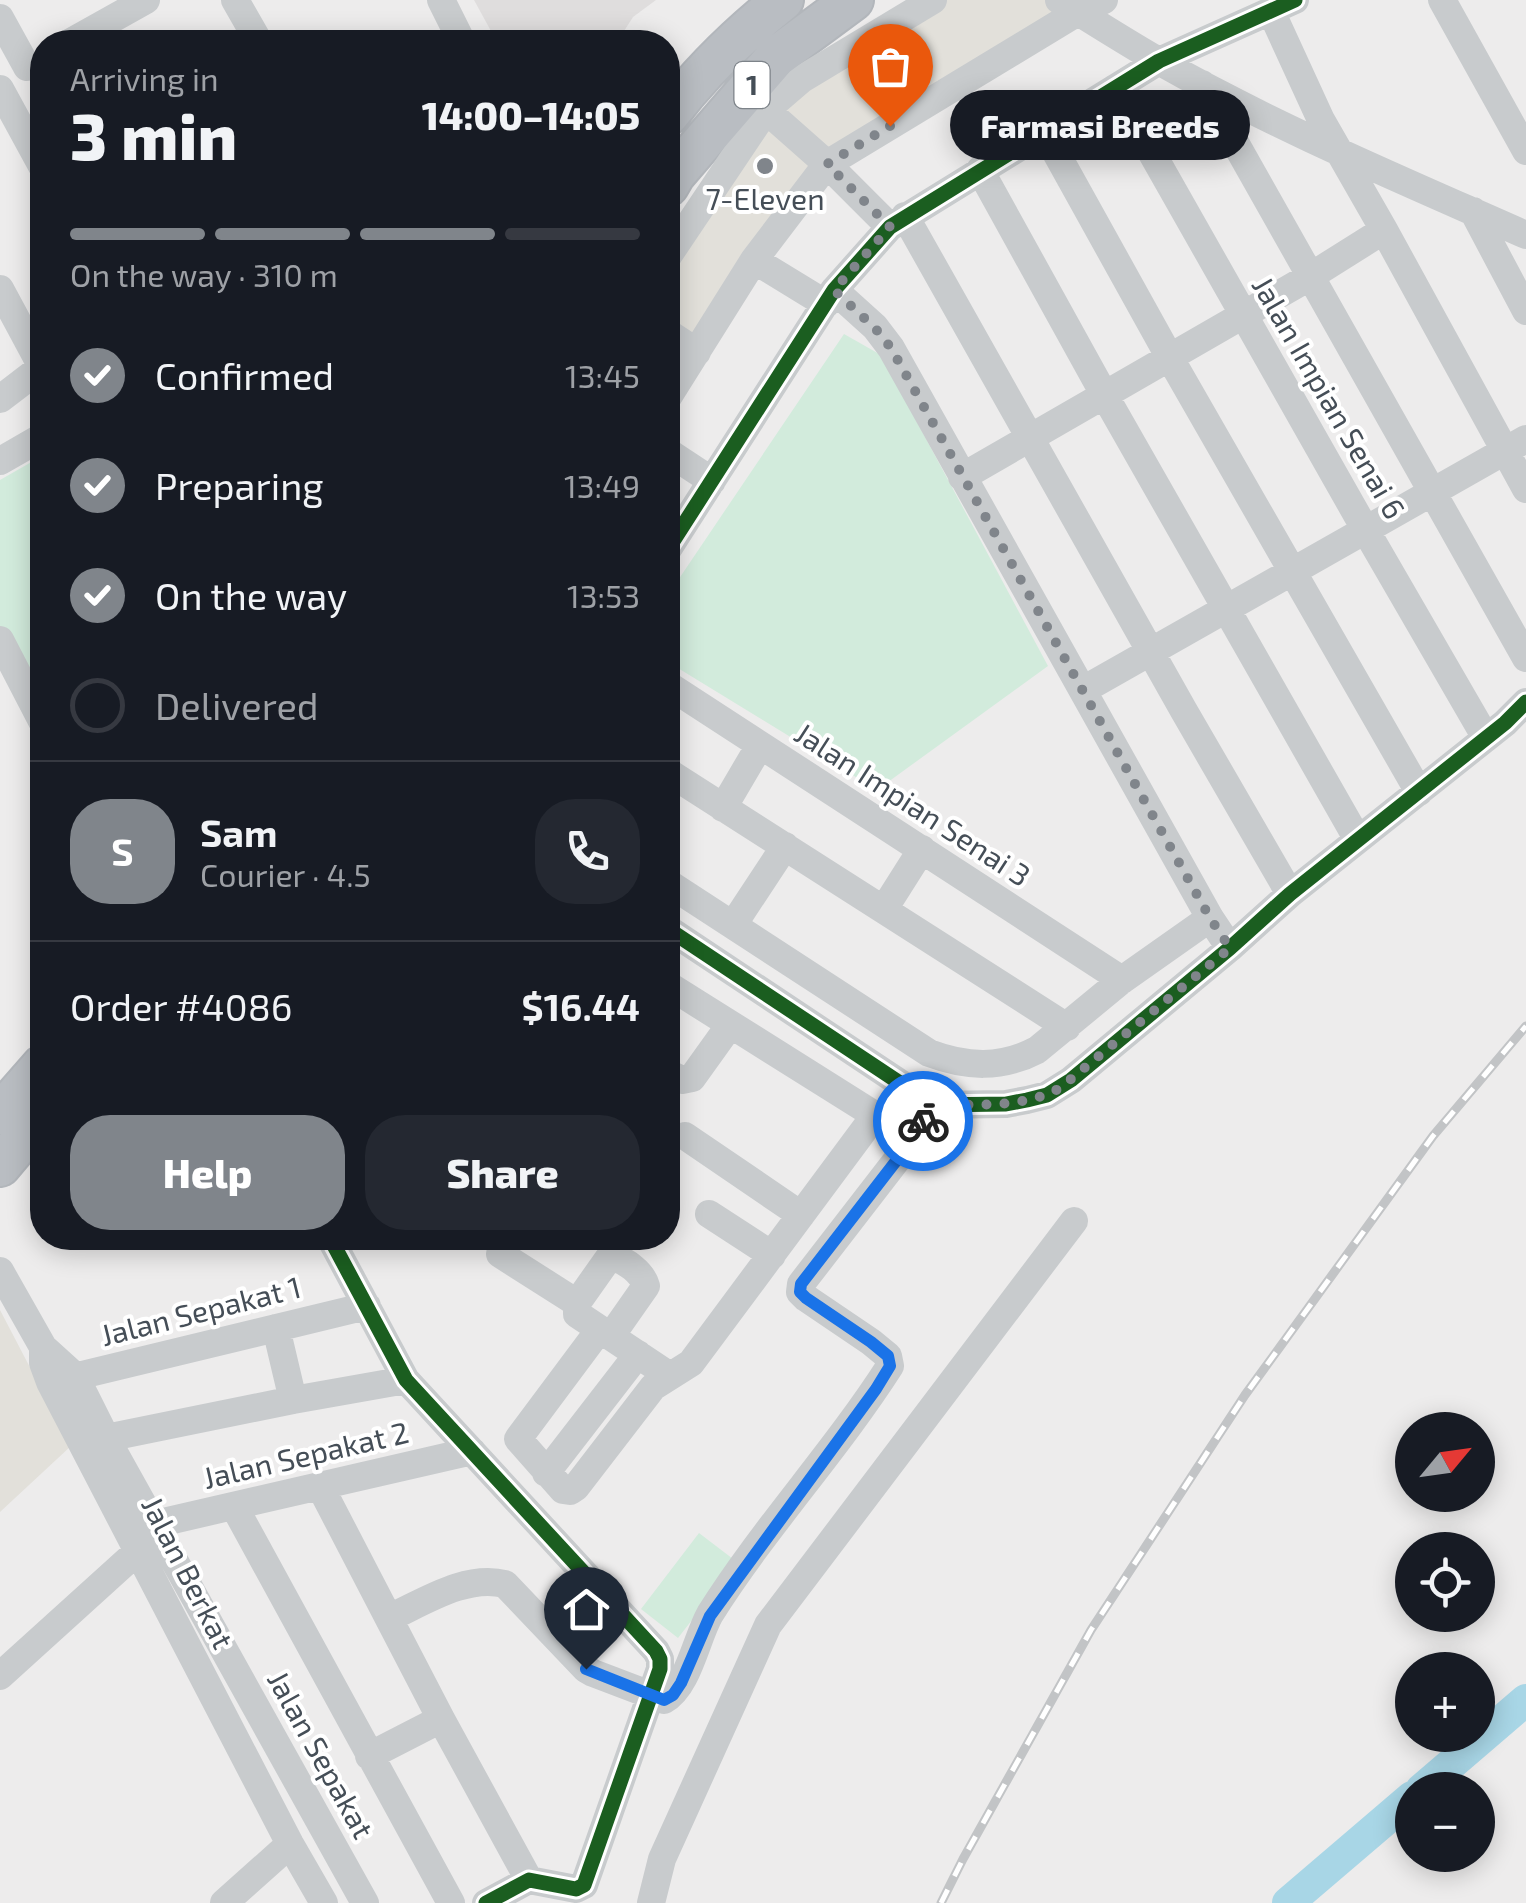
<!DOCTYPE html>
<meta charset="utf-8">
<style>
:root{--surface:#171b24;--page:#242831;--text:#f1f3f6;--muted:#9ea1a6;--line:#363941;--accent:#80858b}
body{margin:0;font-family:"Exo 2",sans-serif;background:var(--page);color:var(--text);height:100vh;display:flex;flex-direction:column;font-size:38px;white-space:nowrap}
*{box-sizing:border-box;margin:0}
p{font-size:32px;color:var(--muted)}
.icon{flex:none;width:55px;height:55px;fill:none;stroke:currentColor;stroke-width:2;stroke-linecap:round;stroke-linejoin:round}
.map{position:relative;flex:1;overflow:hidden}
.sheet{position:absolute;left:30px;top:30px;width:650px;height:1220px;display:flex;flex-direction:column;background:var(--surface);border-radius:40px;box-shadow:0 5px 25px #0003}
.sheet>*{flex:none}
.needle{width:65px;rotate:61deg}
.tools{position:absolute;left:1395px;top:1412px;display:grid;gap:20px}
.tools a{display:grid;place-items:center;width:100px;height:100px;border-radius:50%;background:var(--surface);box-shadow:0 5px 25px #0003;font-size:50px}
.pin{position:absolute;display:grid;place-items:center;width:85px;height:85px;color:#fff;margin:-102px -42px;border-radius:50% 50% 50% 0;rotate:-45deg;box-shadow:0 0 10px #0007}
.pin .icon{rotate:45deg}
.courier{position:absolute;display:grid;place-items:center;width:100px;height:100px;margin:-50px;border:8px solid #1a73e8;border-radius:50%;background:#fff;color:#222;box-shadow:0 2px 12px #0007}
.bubble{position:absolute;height:70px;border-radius:35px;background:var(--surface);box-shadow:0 5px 25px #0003;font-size:32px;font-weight:800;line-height:70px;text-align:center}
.head em{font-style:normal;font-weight:800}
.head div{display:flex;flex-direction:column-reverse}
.head{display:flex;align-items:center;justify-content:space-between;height:170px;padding:0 40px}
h1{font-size:65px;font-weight:800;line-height:75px}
.bar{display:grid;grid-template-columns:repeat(4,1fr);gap:15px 10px;align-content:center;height:120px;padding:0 40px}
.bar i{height:12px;border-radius:8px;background:var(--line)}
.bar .current{background:var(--accent)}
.bar p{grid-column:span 4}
.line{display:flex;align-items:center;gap:25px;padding:0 40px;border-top:2px solid var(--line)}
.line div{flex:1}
.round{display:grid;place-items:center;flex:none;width:105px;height:105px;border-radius:40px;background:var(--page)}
ol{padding:0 40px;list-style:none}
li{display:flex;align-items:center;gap:30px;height:110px}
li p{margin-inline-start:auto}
li .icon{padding:10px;border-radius:50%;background:var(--accent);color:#fff;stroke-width:4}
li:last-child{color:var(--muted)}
li i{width:55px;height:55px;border:5px solid var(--line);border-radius:50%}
.action{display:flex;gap:20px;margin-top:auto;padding:20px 40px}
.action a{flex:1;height:115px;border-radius:40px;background:var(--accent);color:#fff;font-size:40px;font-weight:800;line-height:115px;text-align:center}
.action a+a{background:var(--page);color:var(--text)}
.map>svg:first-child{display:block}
.commercial{fill:#e2e0da}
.education{fill:#dfdddd}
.green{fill:#d2ebdc}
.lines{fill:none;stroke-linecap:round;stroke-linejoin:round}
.river{stroke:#a8d6e6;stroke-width:32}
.highway-casing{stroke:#b2b6bb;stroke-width:44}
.minor{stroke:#c8cbcd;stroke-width:28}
.highway{stroke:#b9bdc2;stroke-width:40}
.rail-casing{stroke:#c2c4c6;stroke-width:9}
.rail{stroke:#fff;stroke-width:5;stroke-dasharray:15;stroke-linecap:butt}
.cycleway-casing{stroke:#fff;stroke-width:21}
.cycleway{stroke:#1b5e20;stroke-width:15}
.done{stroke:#80858b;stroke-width:10;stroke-dasharray:0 18}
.route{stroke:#1a73e8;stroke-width:12}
.poi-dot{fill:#80858b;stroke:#fff;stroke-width:4}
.labels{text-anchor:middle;stroke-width:8;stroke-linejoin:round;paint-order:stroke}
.shield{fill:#fff;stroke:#7d8389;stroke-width:2.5}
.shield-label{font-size:28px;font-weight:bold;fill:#454e57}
.poi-label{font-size:30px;fill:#454e57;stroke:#fff}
.street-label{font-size:30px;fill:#454e57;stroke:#fff}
</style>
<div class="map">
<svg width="1526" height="1903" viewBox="0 0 1526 1903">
<rect width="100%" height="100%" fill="#edecec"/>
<path class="commercial" d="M946,0H1095L826,160L668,389V268L773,112Z
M0,1310L71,1446L0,1512Z"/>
<path class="education" d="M474,0H656L633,17L617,42H497Z"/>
<path class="green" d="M844,334L881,355L1048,666L877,790L668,662V595Z
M42,456V727L0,642V480Z
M699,1533L737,1562L678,1638L641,1609Z"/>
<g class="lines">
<path class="river" d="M1421,1790L1526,1700
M1288,1903L1412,1797"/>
<g class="highway-casing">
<path id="highway" d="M668,115C701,72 740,34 783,0
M668,186L675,174L776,57L853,0
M0,1114L42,1066
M0,1166L42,1116"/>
</g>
<path class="minor" d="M235,0L259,42
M441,0L462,42
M1059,0C1091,20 1124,41 1157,60C1275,127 1402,180 1526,235
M1442,0L1526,151
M1271,11L1321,120L1384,230L1526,489
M0,18L27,67
M71,42L146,0
M1202,84L1526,658
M1115,88L1365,529L1486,738
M0,89L42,166
M766,110L827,164L890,227
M1044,131L1170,358L1419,792
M980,170L1105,396L1358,840
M1473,211L1526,311
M905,216L1184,711L1290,894
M668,256L766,110L802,79L933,0
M754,260L826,304
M0,289L42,367
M834,290L875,327L891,348L1210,918L1230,948
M668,333L697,352
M668,397L754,260L827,164L1078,12L1104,0
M0,399L42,367
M668,452L712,481
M0,461L42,437
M962,477L1311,276L1384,230
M668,549L834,290L890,227L1159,61L1295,0
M0,640L42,721
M668,685L1122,980
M1083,690L1526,439
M668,772L1067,1027
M723,808L760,745
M668,883L929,1053C966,1067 1001,1069 1037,1050L1122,980L1210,918
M884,909L922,849
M733,925L785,846
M668,929L933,1105L1006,1104L1027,1100L1047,1095L1071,1080L1230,948L1290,894L1505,723L1526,702
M668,1073L682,1080L692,1078L730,1025
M685,1136L801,1215
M709,1214L772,1255
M330,1238L406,1380L656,1651L660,1659V1669L584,1885L576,1889L529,1880L486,1903
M500,1254L577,1303
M0,1271L43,1347V1363L50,1382L290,1844L324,1903
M276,1328L293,1400
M600,1329L518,1439L563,1490L570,1491L576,1487L653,1387L691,1363L870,1122V1112L668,985
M611,1336L646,1286C642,1272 626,1261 613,1257L608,1259L577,1303V1314L670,1376
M43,1347L75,1376L106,1438L365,1903
M61,1380L367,1306
M106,1438L293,1400L406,1380
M546,1473L638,1354
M320,1486L441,1719L529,1880
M234,1506L451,1903
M155,1524L472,1451
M389,1618C424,1602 466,1574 505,1584L586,1669L593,1673L664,1700C688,1687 696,1639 710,1614C764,1528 835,1452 890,1366L888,1356L871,1342L806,1298L800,1292L801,1284L903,1152L933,1105
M0,1676L139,1550
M369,1756L441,1719
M224,1903L290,1844
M651,1903L662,1859L768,1625L1074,1221"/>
<use href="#highway" class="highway"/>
<g class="rail-casing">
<path id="rail" d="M941,1903L963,1859L1091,1630L1245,1395L1433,1136L1526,1026"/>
</g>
<use href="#rail" class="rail"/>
<g class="cycleway-casing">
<path id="cycleway" d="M668,549L834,290L890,227L1159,61L1295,0
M668,929L933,1105L1006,1104L1027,1100L1047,1095L1071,1080L1230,948L1290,894L1505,723L1526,702
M330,1238L406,1380L656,1651L660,1659V1669L584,1885L576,1889L529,1880L486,1903"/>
</g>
<use href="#cycleway" class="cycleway"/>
</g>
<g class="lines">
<path class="done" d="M890,126L827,164L890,227L834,290L875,328L891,348L1210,918L1230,948L1060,1088C1022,1109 975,1104 933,1105L923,1121"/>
<path class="route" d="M586,1669L664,1700L673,1695L681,1683L710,1616L876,1389L890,1366L888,1356L871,1342L806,1298L800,1292L801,1284L903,1152L923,1121"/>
</g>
<circle class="poi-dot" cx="765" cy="166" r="10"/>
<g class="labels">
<rect class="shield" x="734.5" y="62" width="35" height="46" rx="8"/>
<g class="shield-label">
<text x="752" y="95">1</text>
</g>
<g class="poi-label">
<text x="765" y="210">7-Eleven</text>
</g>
<g class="street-label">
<text transform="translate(1328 398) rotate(60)" y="10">Jalan Impian Senai 6</text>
<text transform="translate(912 805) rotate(33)" y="10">Jalan Impian Senai 3</text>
<text transform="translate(201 1312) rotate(-14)" y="10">Jalan Sepakat 1</text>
<text transform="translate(306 1456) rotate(-13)" y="10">Jalan Sepakat 2</text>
<text transform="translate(187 1573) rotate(63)" y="10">Jalan Berkat</text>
<text transform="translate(320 1755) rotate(61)" y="10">Jalan Sepakat</text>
</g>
</g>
</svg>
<div class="tools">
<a><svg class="needle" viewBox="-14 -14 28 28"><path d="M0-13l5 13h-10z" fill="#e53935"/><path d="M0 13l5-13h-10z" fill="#9ea1a6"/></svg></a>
<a><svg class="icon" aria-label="locate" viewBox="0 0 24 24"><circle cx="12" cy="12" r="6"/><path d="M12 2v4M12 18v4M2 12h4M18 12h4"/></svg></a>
<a>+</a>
<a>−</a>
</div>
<div class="pin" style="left:890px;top:126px;background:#ea580c"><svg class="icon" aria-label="bag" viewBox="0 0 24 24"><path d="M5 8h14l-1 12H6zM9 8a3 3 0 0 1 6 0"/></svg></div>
<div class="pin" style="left:586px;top:1669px;background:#1f2937"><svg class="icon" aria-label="home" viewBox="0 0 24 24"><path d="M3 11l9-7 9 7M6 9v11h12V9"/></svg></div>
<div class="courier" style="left:923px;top:1121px"><svg class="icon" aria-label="bike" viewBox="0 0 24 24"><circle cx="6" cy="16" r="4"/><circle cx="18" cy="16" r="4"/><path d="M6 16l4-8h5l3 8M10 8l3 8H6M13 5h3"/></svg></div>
<div class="bubble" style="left:950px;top:90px;width:300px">Farmasi Breeds</div>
<section class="sheet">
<div class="head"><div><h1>3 min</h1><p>Arriving in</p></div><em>14:00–14:05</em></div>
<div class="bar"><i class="current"></i><i class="current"></i><i class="current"></i><i></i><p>On the way · 310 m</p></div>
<ol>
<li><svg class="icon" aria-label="check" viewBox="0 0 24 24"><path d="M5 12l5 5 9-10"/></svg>Confirmed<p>13:45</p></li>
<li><svg class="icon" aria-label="check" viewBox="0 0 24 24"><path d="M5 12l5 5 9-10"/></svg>Preparing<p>13:49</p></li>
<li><svg class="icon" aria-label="check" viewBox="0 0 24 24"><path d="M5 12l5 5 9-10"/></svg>On the way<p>13:53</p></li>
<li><i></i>Delivered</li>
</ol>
<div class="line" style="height:180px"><b class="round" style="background:var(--accent);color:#fff">S</b><div><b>Sam</b><p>Courier · 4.5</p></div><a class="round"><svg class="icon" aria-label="phone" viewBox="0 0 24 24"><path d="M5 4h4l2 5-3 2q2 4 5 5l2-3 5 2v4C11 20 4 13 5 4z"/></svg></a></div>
<div class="line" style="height:130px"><div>Order #4086</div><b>$16.44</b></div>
<div class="action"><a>Help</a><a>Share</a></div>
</section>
</div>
